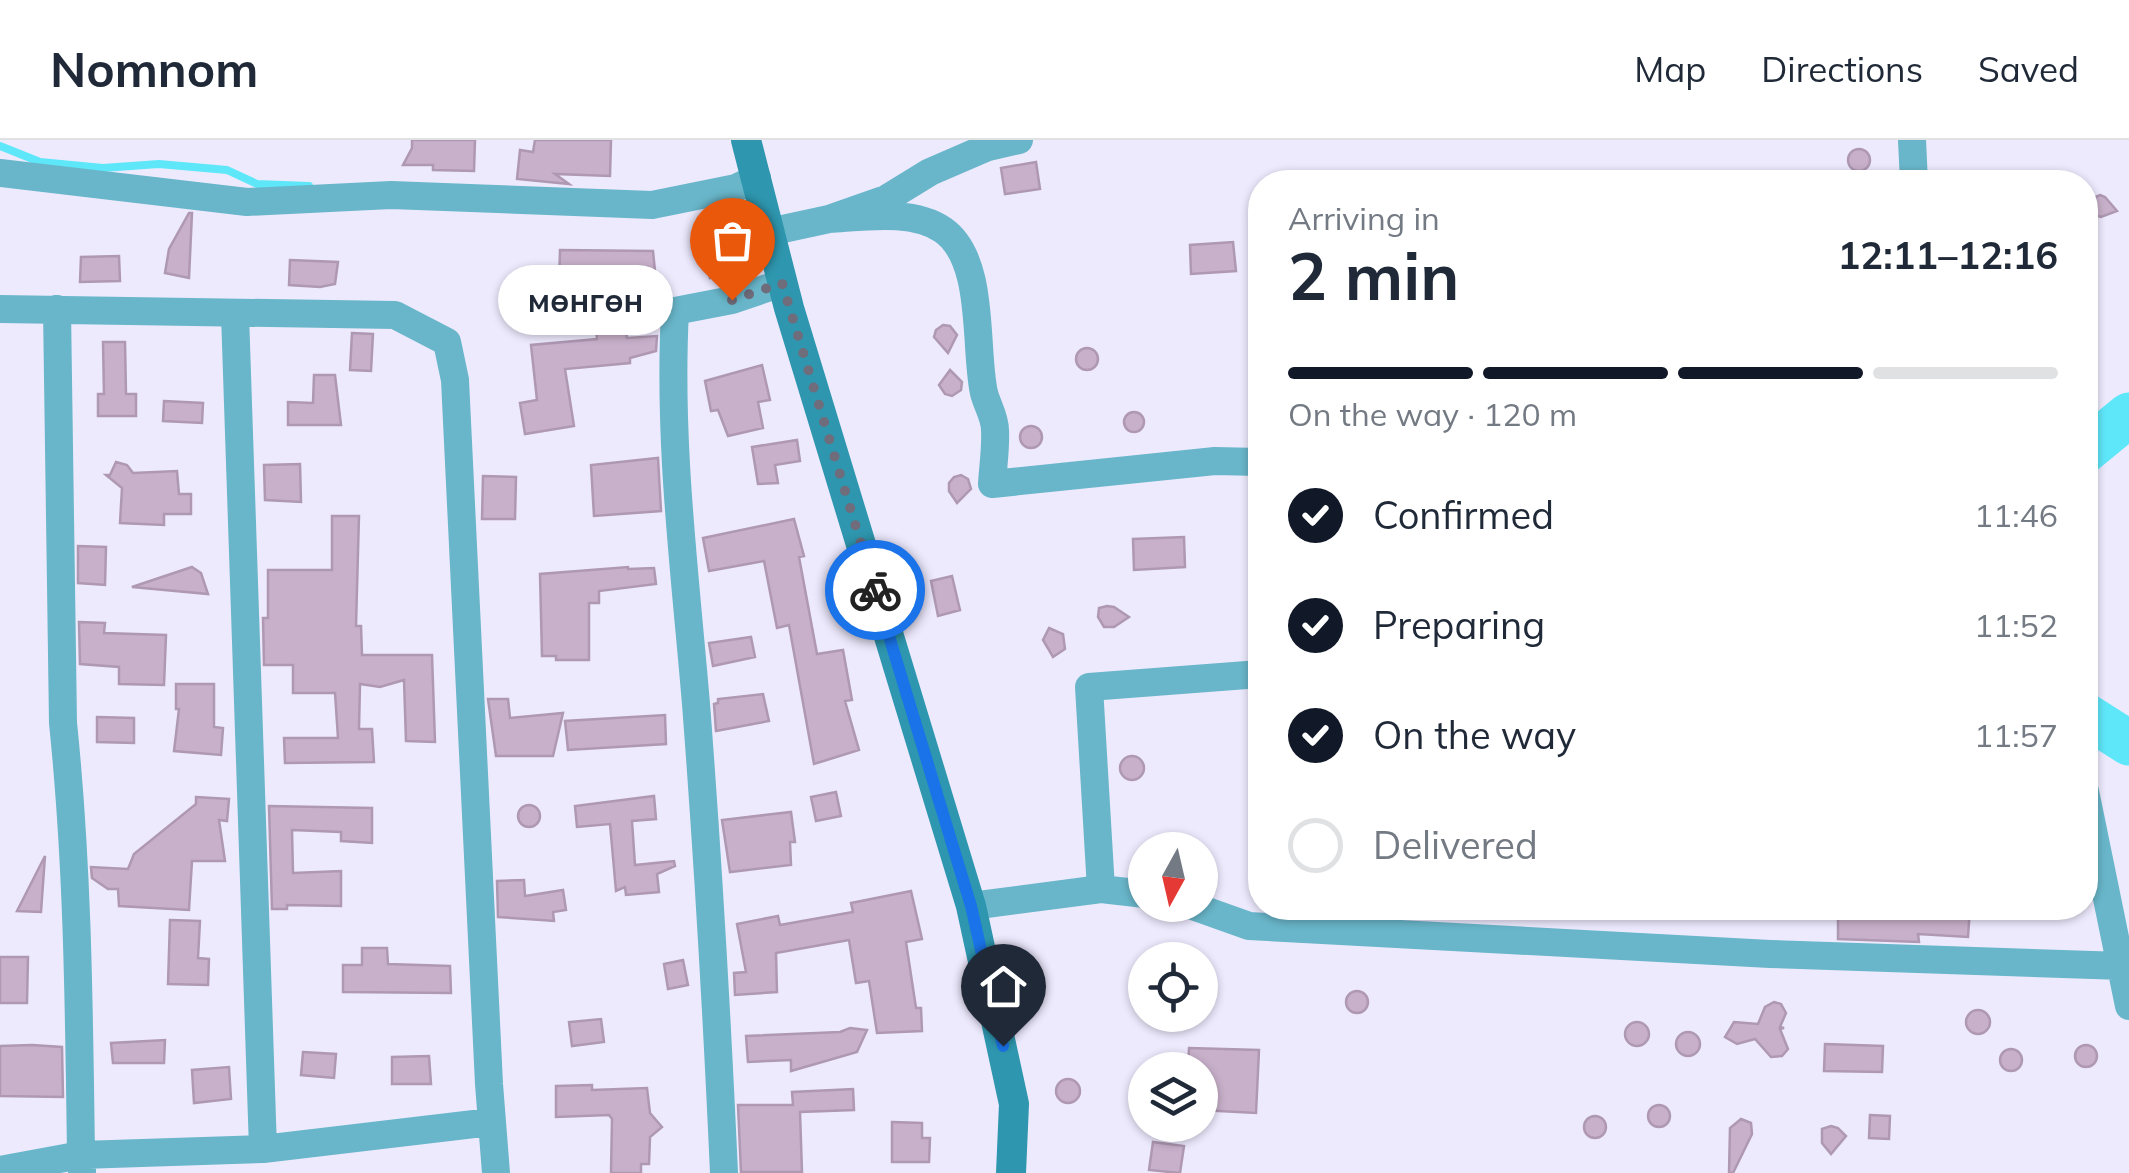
<!DOCTYPE html>
<meta charset="utf-8">
<style>
:root{--surface:#fff;--page:#f6f6f7;--text:#1f2937;--muted:#747a83;--line:#e0e1e3;--accent:#111827}
body{margin:0;font-family:Mulish,sans-serif;background:var(--page);color:var(--text);height:100vh;display:flex;flex-direction:column;font-size:38px;white-space:nowrap}
*{box-sizing:border-box;margin:0}
p{font-size:32px;color:var(--muted)}
.icon{flex:none;width:55px;height:55px;fill:none;stroke:currentColor;stroke-width:2;stroke-linecap:round;stroke-linejoin:round}
.map{position:relative;flex:1;overflow:hidden}
.details{position:absolute;left:1248px;top:30px;width:850px;height:750px;display:flex;flex-direction:column;background:var(--surface);border-radius:40px;box-shadow:0 2px 8px #0004}
.details>*{flex:none}
.needle{width:65px;rotate:188deg}
.controls{position:absolute;left:1128px;top:692px;display:grid;gap:20px}
.controls a{display:grid;place-items:center;width:90px;height:90px;border-radius:50%;background:var(--surface);box-shadow:0 2px 8px #0004;font-size:50px}
.pin{position:absolute;display:grid;place-items:center;width:85px;height:85px;color:#fff;margin:-102px -42px;border-radius:50% 50% 50% 0;rotate:-45deg;box-shadow:0 0 10px #0007}
.pin .icon{rotate:45deg}
.courier{position:absolute;display:grid;place-items:center;width:100px;height:100px;margin:-50px;border:8px solid #1a73e8;border-radius:50%;background:#fff;color:#222;box-shadow:0 2px 12px #0007}
.bubble{position:absolute;height:70px;border-radius:35px;background:var(--surface);box-shadow:0 2px 8px #0004;font-size:32px;font-weight:700;line-height:70px;text-align:center}
.head em{font-style:normal;font-weight:700}
.head div{display:flex;flex-direction:column-reverse}
.head{display:flex;align-items:center;justify-content:space-between;height:170px;padding:0 40px}
h1{font-size:65px;font-weight:700;line-height:75px}
.bar{display:grid;grid-template-columns:repeat(4,1fr);gap:15px 10px;align-content:center;height:120px;padding:0 40px}
.bar i{height:12px;border-radius:8px;background:var(--line)}
.bar .on{background:var(--accent)}
.bar p{grid-column:span 4}
ol{padding:0 40px;list-style:none}
li{display:flex;align-items:center;gap:30px;height:110px}
li p{margin-inline-start:auto}
li .icon{padding:10px;border-radius:50%;background:var(--accent);color:#fff;stroke-width:4}
li:last-child{color:var(--muted)}
li i{width:55px;height:55px;border:5px solid var(--line);border-radius:50%}
header{display:flex;align-items:center;gap:60px;box-sizing:border-box;height:140px;padding:0 50px;background:var(--surface);border-bottom:2px solid var(--line)}
header strong{font-size:48px}
nav{display:flex;gap:55px;margin-inline-start:auto;font-size:35px}
.map>svg:first-child{display:block}
.lines{fill:none;stroke-linecap:round;stroke-linejoin:round}
.stream{stroke:#5ee7f9;stroke-width:8}
.river{stroke:#5ee7f9;stroke-width:45}
.building{fill:#c8b0ca;stroke:#af98b2;stroke-width:2.5}
.minor{stroke:#69b6ca;stroke-width:28}
.secondary{stroke:#2e96ae;stroke-width:30}
.done{stroke:#6f6c7b;stroke-width:10;stroke-dasharray:0 18}
.route{stroke:#1a73e8;stroke-width:12}
</style>
<header>
<strong>Nomnom</strong>
<nav><a>Map</a><a>Directions</a><a>Saved</a></nav>
</header>
<div class="map">
<svg width="2129" height="1033" viewBox="0 0 2129 1033">
<rect width="100%" height="100%" fill="#eeeafe"/>
<g class="lines">
<path class="stream" d="M0,6L40,22L103,28L159,24L227,30L257,44L309,46"/>
<path class="river" d="M2085,311L2129,275
M2085,575L2129,603"/>
</g>
<path class="building" d="M412,0H475L474,31L433,30V25H403L412,8Z
M535,0H611L610,36L555,34L569,44L517,39L520,10L533,12Z
M1848 20a11 11 0 1 1 22 0a11 11 0 1 1-22 0Z
M1036,22L1040,49L1005,54L1001,28Z
M2100,55L2105,57L2117,71L2101,77L2091,74L2088,60Z
M189,73H192L189,138L165,133L169,109Z
M735,99L742,132L710,138L703,105Z
M1233,102L1236,131L1191,134L1190,105Z
M560,110L653,111L656,141L622,144L627,198L657,196L656,211L630,218V223L565,229L574,286L525,294L520,263L537,260L531,205L597,199L592,147L559,146Z
M119,116L120,141L80,142L81,117Z
M290,120L338,122L335,144L320,147L289,145Z
M943,185L950,186L957,195L948,213L934,197L936,190Z
M352,193L373,194L371,231L350,230Z
M103,202H125L126,254H136V276H98V254H104Z
M1076 219a11 11 0 1 1 22 0a11 11 0 1 1-22 0Z
M762,225L770,260L758,262L763,288L728,296L718,270L711,271L705,241Z
M950,230L962,242L961,250L952,256L945,254L939,245Z
M314,235H335L341,285H288V262L313,263Z
M164,261L203,263L202,283L163,281Z
M1124 282a10 10 0 1 1 20 0a10 10 0 1 1-20 0Z
M1020 297a11 11 0 1 1 22 0a11 11 0 1 1-22 0Z
M797,300L800,321L775,325L778,343L758,344L752,307Z
M658,318L661,371L594,376L591,325Z
M116,322L127,325L133,333L177,331L179,354H191V374H164V385L120,383L122,348L106,335H110Z
M300,324L301,362L265,360L264,325Z
M961,335L968,339L971,349L957,363L949,351V343L954,337Z
M483,336L516,337L515,379H482Z
M332,376H359L356,486H361L362,515H432L435,602L406,601L404,540L380,547L360,544L359,589H372L374,622L285,623L284,598H338L335,553H293V525H264L263,478H268V430H332Z
M794,379L804,416L799,417L817,514L843,510L852,560L845,561L859,610L814,624L789,485L777,488L764,421L709,431L703,398Z
M1184,397L1185,427L1134,430L1133,399Z
M78,406L106,407L105,445L78,443Z
M192,427L201,433L208,454L132,447Z
M628,427V429L654,428L656,444L599,451V463H589V520H556V516H542L540,434Z
M952,436L960,470L938,476L931,441Z
M1107,466L1114,467L1129,477L1114,487H1104L1098,477L1099,468Z
M79,482L105,483L104,493L166,495L164,545L119,544V527L80,524Z
M1049,488L1063,494L1065,509L1053,517L1043,500Z
M751,497L755,517L713,526L709,503Z
M176,544H214V587L223,588L221,615L174,611L179,569H176Z
M763,554L769,581L716,591L714,564L718,563V559Z
M488,559H508L510,578L563,573L553,616H496Z
M665,575L666,604L568,610L565,581Z
M97,577L134,578V603L97,602Z
M1120 628a12 12 0 1 1 24 0a12 12 0 1 1-24 0Z
M836,652L841,676L816,681L811,657Z
M654,656L656,679L632,681L635,725L674,721L675,726L657,734L659,752L626,755L625,747L616,751L610,684L577,687L575,666Z
M196,657L229,659L227,681L219,680L225,721H192L189,770L119,766L118,749H108L92,738L91,727L128,729L134,714L196,664Z
M518 676a11 11 0 1 1 22 0a11 11 0 1 1-22 0Z
M269,666L372,668V703L341,701V692L292,690L293,733L341,731V766L287,765V769H272Z
M791,672L795,702H790L791,725L730,732L722,680Z
M45,716L41,772L17,771Z
M524,740L525,756L563,750L566,770L553,772L554,781L498,777L497,741Z
M911,751L922,799L906,802L916,868H921L922,891L877,893L869,841L856,843L849,800L776,813L777,852L735,855L734,833L746,832L737,784L778,776L780,785L853,772L851,763Z
M1838,768H1970L1968,797L1918,794L1919,802L1838,799Z
M170,780L200,781L198,818L209,819L208,845L168,844Z
M362,808H387L388,824L450,826L451,853L343,852V825H362Z
M0,817H28L27,863H0Z
M683,820L688,845L668,849L664,824Z
M1346 862a11 11 0 1 1 22 0a11 11 0 1 1-22 0Z
M1774,862L1781,864L1786,873L1780,887L1784,888L1780,889L1788,909L1782,916L1771,917L1755,899L1737,904L1725,897L1734,882L1758,884L1765,867Z
M1966 882a12 12 0 1 1 24 0a12 12 0 1 1-24 0Z
M601,879L604,902L572,906L569,882Z
M1625 894a12 12 0 1 1 24 0a12 12 0 1 1-24 0Z
M850,888L867,890L857,912L791,931V920L748,922L746,896L840,892Z
M1676 904a12 12 0 1 1 24 0a12 12 0 1 1-24 0Z
M165,900L164,923H113L111,903Z
M1825,904L1883,906L1882,932L1824,931Z
M2075 916a11 11 0 1 1 22 0a11 11 0 1 1-22 0Z
M32,905L62,907L63,957L0,956V906Z
M1189,908L1259,910L1256,973L1200,970V930H1188Z
M2000 920a11 11 0 1 1 22 0a11 11 0 1 1-22 0Z
M303,912L336,914L334,938L301,935Z
M429,916L431,944H392V917Z
M229,927L231,959L194,963L192,930Z
M1056 951a12 12 0 1 1 24 0a12 12 0 1 1-24 0Z
M592,945V950L647,948L650,973L662,987L650,997L649,1024H641V1033H611L612,979L609,975L556,977V946Z
M853,949L854,970L800,972L802,1032H741L738,965H793L792,952Z
M1648 976a11 11 0 1 1 22 0a11 11 0 1 1-22 0Z
M1870,975L1890,976L1889,999L1869,998Z
M1584 987a11 11 0 1 1 22 0a11 11 0 1 1-22 0Z
M1741,979L1751,983L1752,994L1733,1033H1729L1730,988Z
M892,982L922,983V998H930L929,1022H892Z
M1831,986L1838,988L1846,996L1831,1014L1822,1003V989Z
M1153,1002L1184,1006L1180,1033L1149,1030Z"/>
<g class="lines">
<path class="minor" d="M1912,0L1914,42
M0,33L247,62L391,55L652,65L736,48L757,38
M829,79C864,77 913,69 943,90C986,120 974,208 984,253C987,265 995,277 995,290C996,308 993,326 992,344L1215,321L1260,322
M769,92L829,79L886,59L930,32L988,7L1019,0
M0,169L395,175L447,202L455,240L489,944L496,1033
M57,169L63,583C78,727 79,871 81,1015L263,1009L491,982
M235,174L263,1009
M2085,651L2129,866
M1101,749L1089,547L1260,534
M1190,765L1249,786L1770,814L2123,826
M971,766L1101,749L1145,754
M0,1030L81,1015L82,1031
M724,1033C717,877 708,720 696,564C685,432 668,303 675,171L732,160L782,143"/>
<path class="secondary" d="M746,0L789,168L971,766L1014,964L1011,1033"/>
</g>
<g class="lines">
<path class="done" d="M732,160L782,143L875,450"/>
<path class="route" d="M875,450L971,766L1003,906"/>
</g>
</svg>
<div class="controls">
<a><svg class="needle" viewBox="-14 -14 28 28"><path d="M0-13l5 13h-10z" fill="#e53935"/><path d="M0 13l5-13h-10z" fill="#747a83"/></svg></a>
<a><svg class="icon" aria-label="locate" viewBox="0 0 24 24"><circle cx="12" cy="12" r="6"/><path d="M12 2v4M12 18v4M2 12h4M18 12h4"/></svg></a>
<a><svg class="icon" aria-label="layers" viewBox="0 0 24 24"><path d="M12 4l9 5-9 5-9-5zM3 14l9 5 9-5"/></svg></a>
</div>
<div class="pin" style="left:732px;top:160px;background:#ea580c"><svg class="icon" aria-label="bag" viewBox="0 0 24 24"><path d="M5 8h14l-1 12H6zM9 8a3 3 0 0 1 6 0"/></svg></div>
<div class="pin" style="left:1003px;top:906px;background:#1f2937"><svg class="icon" aria-label="home" viewBox="0 0 24 24"><path d="M3 11l9-7 9 7M6 9v11h12V9"/></svg></div>
<div class="courier" style="left:875px;top:450px"><svg class="icon" aria-label="bike" viewBox="0 0 24 24"><circle cx="6" cy="16" r="4"/><circle cx="18" cy="16" r="4"/><path d="M6 16l4-8h5l3 8M10 8l3 8H6M13 5h3"/></svg></div>
<div class="bubble" style="left:498px;top:125px;width:175px">мөнгөн</div>
<section class="details">
<div class="head"><div><h1>2 min</h1><p>Arriving in</p></div><em>12:11–12:16</em></div>
<div class="bar"><i class="on"></i><i class="on"></i><i class="on"></i><i></i><p>On the way · 120 m</p></div>
<ol>
<li><svg class="icon" aria-label="check" viewBox="0 0 24 24"><path d="M5 12l5 5 9-10"/></svg>Confirmed<p>11:46</p></li>
<li><svg class="icon" aria-label="check" viewBox="0 0 24 24"><path d="M5 12l5 5 9-10"/></svg>Preparing<p>11:52</p></li>
<li><svg class="icon" aria-label="check" viewBox="0 0 24 24"><path d="M5 12l5 5 9-10"/></svg>On the way<p>11:57</p></li>
<li><i></i>Delivered</li>
</ol>
</section>
</div>
